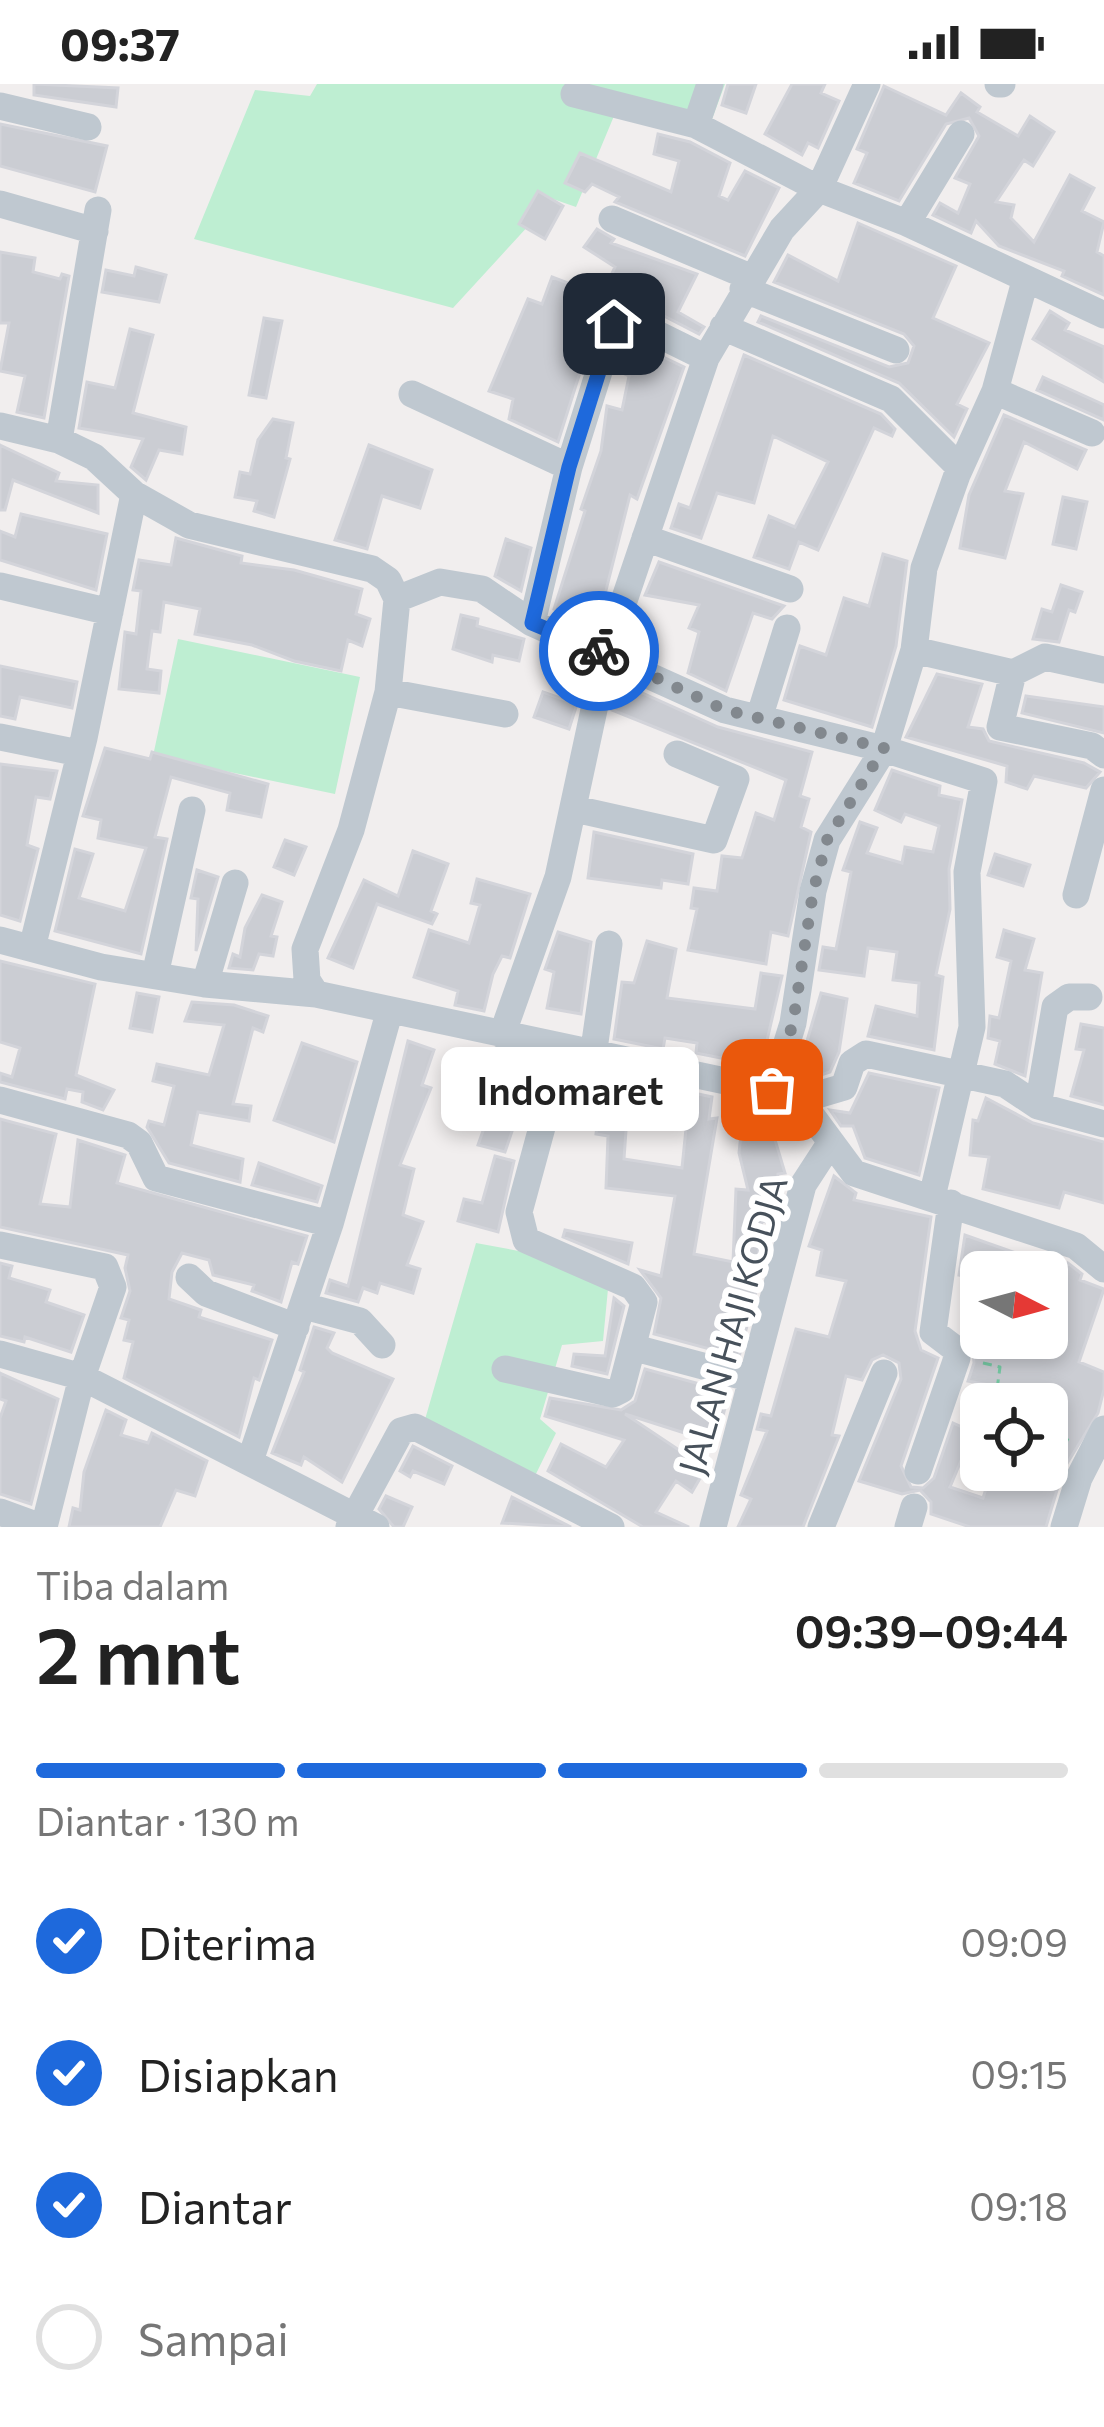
<!DOCTYPE html>
<html lang="id">
<meta charset="utf-8">
<style>
:root{--surface:#fff;--page:#f6f6f6;--text:#222;--muted:#767676;--line:#e0e0e0;--accent:#1e69dc}
body{margin:0;font-family:Commissioner,sans-serif;background:var(--page);color:var(--text);height:100vh;display:flex;flex-direction:column;font-size:45px;white-space:nowrap}
*{box-sizing:border-box;margin:0}
p{font-size:39px;color:var(--muted)}
.icon{flex:none;width:66px;height:66px;fill:none;stroke:currentColor;stroke-width:2;stroke-linecap:round;stroke-linejoin:round}
.map{position:relative;height:1443px;overflow:hidden}
.drawer{display:flex;flex-direction:column;background:var(--surface);flex:1}
.drawer>*{flex:none}
.needle{width:78px;rotate:96deg}
.fabs{position:absolute;left:960px;top:1167px;display:grid;gap:24px}
.fabs a{display:grid;place-items:center;width:108px;height:108px;border-radius:18px;background:var(--surface);box-shadow:0 6px 18px #0003;font-size:60px}
.pin{position:absolute;display:grid;place-items:center;width:102px;height:102px;color:#fff;margin:-51px;border-radius:24px;box-shadow:0 6px 18px #0006}
.courier{position:absolute;display:grid;place-items:center;width:120px;height:120px;margin:-60px;border:9px solid #1e69dc;border-radius:50%;background:#fff;color:#222;box-shadow:0 3px 15px #0007}
.bubble{position:absolute;height:84px;border-radius:18px;background:var(--surface);box-shadow:0 6px 18px #0003;font-size:39px;font-weight:600;line-height:84px;text-align:center}
.head em{font-style:normal;font-weight:600}
.head div{display:flex;flex-direction:column-reverse}
.head{display:flex;align-items:center;justify-content:space-between;height:204px;padding:0 36px}
h1{font-size:78px;font-weight:600;line-height:90px}
.bar{display:grid;grid-template-columns:repeat(4,1fr);gap:18px 12px;align-content:center;height:144px;padding:0 36px}
.bar i{height:15px;border-radius:9px;background:var(--line)}
.bar .on{background:var(--accent)}
.bar p{grid-column:span 4}
ol{padding:0 36px;list-style:none}
li{display:flex;align-items:center;gap:36px;height:132px}
li p{margin-inline-start:auto}
li .icon{padding:12px;border-radius:50%;background:var(--accent);color:#fff;stroke-width:4}
li:last-child{color:var(--muted)}
li i{width:66px;height:66px;border:6px solid var(--line);border-radius:50%}
.status{display:flex;justify-content:space-between;align-items:center;height:84px;padding:0 60px;background:var(--surface);direction:ltr}
.status svg{height:33px;fill:currentColor}
.map>svg:first-child{display:block}
.green{fill:#beeed2}
.building{fill:#cbcdd3;stroke:#d3d4da;stroke-width:3}
.lines{fill:none;stroke-linecap:round;stroke-linejoin:round}
.path{stroke:#77cba5;stroke-width:3;stroke-dasharray:9 6;stroke-linecap:butt}
.minor{stroke:#bfc8d0;stroke-width:27}
.done{stroke:#82888e;stroke-width:12;stroke-dasharray:0 21.6}
.route{stroke:#1e69dc;stroke-width:15}
.labels{text-anchor:middle;stroke-width:12;stroke-linejoin:round;paint-order:stroke}
.street-label{font-size:36px;fill:#47515b;stroke:#fff}
</style>
<div class="status"><b>09:37</b><svg viewBox="0 0 49 12"><path d="M0 12V9h3v3zM5 12V6h3v6zM10 12V3h3v9zM15 12V0h3v12zM26 1h20v11H26zM47 4h2v5h-2z"/></svg></div>
<div class="map">
<svg width="1104" height="1443" viewBox="0 0 1104 1443">
<rect width="100%" height="100%" fill="#f1eeee"/>
<path class="green" d="M317,0H725L708,46L619,20L576,123L553,115L453,224L194,155L255,6L310,12Z
M178,555L360,593L335,710L153,672Z
M476,1159L610,1184L603,1257L562,1261L540,1335L556,1349L533,1396L424,1339Z"/>
<path class="building" d="M34,0L118,4L116,23L34,11Z
M728,0H756L746,29L722,21Z
M792,0H825L821,9L839,17L818,64L808,59L802,71L765,50Z
M884,2L946,31L961,9L980,23L977,28L1018,52L1030,32L1054,48L1033,82L1024,76L996,118L1014,121L1011,134L1034,158L1070,91L1094,104L1082,127L1104,138L1097,168L1104,172V211L1062,192L1064,187L999,162L976,137L971,149L933,131L940,119L958,129L970,100L955,94L979,52L969,34L946,40L899,117L854,99L867,69L857,65Z
M0,40L107,62L95,108L0,82Z
M658,50L690,58L730,79L719,112L728,116L745,87L779,104L745,172L615,118L619,113L592,100L585,108L565,99L580,69L671,108L679,77L654,70Z
M538,107L563,122L545,155L519,140Z
M858,139L956,182L933,234L989,259L957,320L967,325L954,353L899,299L758,238L761,232L889,283L908,279L914,262L904,250L774,198L788,171L838,197Z
M597,145L614,155L611,159L697,190L678,228L704,243L699,250L606,202L615,183L584,163Z
M0,168L35,174L33,188L60,195L62,190L69,192L44,334L17,328L25,292L0,287L9,239H0Z
M136,183L166,191L159,218L102,208L106,186L134,192Z
M552,193L610,215L597,235L558,358L509,335L513,315L489,307L528,215L542,220Z
M1050,227L1069,239L1065,246L1104,263V298L1033,255Z
M264,234L282,237L266,314L249,311Z
M130,245L153,251L133,329L186,343L182,370L159,366L146,396L131,383L143,355L79,344L87,298L115,304Z
M632,258L684,283L637,415L630,411L597,542L554,525L585,427L581,425L601,367L607,322L622,326L629,292L618,287Z
M744,271L881,330L895,345L892,352L874,344L818,466L799,458L789,485L754,473L769,432L795,443L828,378L773,352L754,419L717,409L701,454L671,444L679,420L690,424Z
M1043,293L1104,321V336L1037,306Z
M1004,331L1086,366L1077,385L1024,358L1005,407L1023,410L1005,474L960,464L969,411Z
M273,335L293,339L286,374L290,375L274,433L254,427L257,417L235,413L240,388L250,390L258,356Z
M0,361L59,389L56,397L98,401V429L13,396L5,426H0Z
M369,361L432,386L420,424L382,412L367,465L335,456Z
M1063,413L1087,418L1076,465L1053,460Z
M21,430L107,450L96,506L0,476V447L15,453Z
M176,454L242,472L241,479L294,486L362,505L356,530L370,535L362,562L348,556L341,587L294,577L252,561L195,550L200,525L164,518L160,548L152,547L147,585L161,587L159,609L119,605L125,548L136,550L141,507L133,506L139,476L171,481Z
M506,455L531,464L521,507L495,492Z
M883,470L907,477L896,562L872,643L784,616L800,562L826,571L844,514L869,522Z
M659,478L784,522L772,535L753,529L726,607L688,589L699,548L689,544L699,521L645,511Z
M1061,501L1082,508L1075,528L1069,526L1059,558L1033,555L1042,525L1052,528Z
M461,531L478,535L477,542L524,555L519,577L493,571L492,578L453,565Z
M0,582L77,598L72,624L20,613L15,635L0,632Z
M937,590L982,600L968,643L983,645L989,657L1084,679L1100,688L1086,704L1034,692L1027,705L1006,698L1007,682L906,653Z
M618,598L718,643L812,668L800,712L809,715L801,743L811,748L788,852L771,848L766,880L688,866L697,825L691,824L694,804L717,807L722,772L742,774L756,729L774,736L786,696L612,626Z
M543,608L577,620L569,645L534,633Z
M1026,612L1104,623V649L1022,629Z
M105,664L150,675L152,668L268,700L261,733L227,726L230,709L171,693L155,753L167,755L141,870L55,847L75,765L93,770L79,814L125,827L146,764L98,754L101,736L83,732Z
M0,680L57,687L50,715L36,713L27,761L38,765L20,837L0,831Z
M892,686L940,702L939,711L962,716L949,785L950,825L936,891L943,893L934,966L868,952L876,922L917,932L919,899L893,896L897,868L868,864L864,892L819,886L823,863L836,865L851,788L843,786L860,738L877,744L867,769L902,779L905,763L933,768L939,742L905,730L901,738L875,726Z
M594,748L693,770L688,800L662,796L661,804L588,794Z
M285,756L306,763L294,791L274,783Z
M413,767L448,780L431,827L437,830L432,840L377,820L353,884L328,874L364,796L398,812Z
M995,770L1030,781L1023,802L988,791Z
M197,786L218,793L196,867L198,815L191,814Z
M477,795L530,810L510,874L502,872L493,890L484,927L455,921L458,907L414,893L429,846L469,859L480,821L471,819Z
M262,811L282,818L271,852L277,853L273,872L259,870L253,886L229,884L233,870L240,873L245,844Z
M1004,846L1034,855L1025,886L1042,889L1025,992L995,980L1000,957L988,954L990,932L999,934L1011,877L997,873Z
M558,848L591,858L581,930L547,924L554,888L545,885Z
M647,857L676,865L667,914L755,925L761,889L782,892L761,982L696,969L697,959L665,954L663,965L614,955L622,898L634,899Z
M0,877L95,900L76,991L114,1006L103,1026L82,1018L83,1008L67,1005L65,1015L0,998V989L12,993L20,964L0,958Z
M137,909L159,913L152,948L130,944Z
M821,909L847,915L839,968L830,988L809,995L797,991Z
M192,918L234,921L268,932L263,948L253,944L233,1020L251,1022L249,1037L198,1028L191,1061L243,1075L240,1098L169,1079L147,1043L149,1037L164,1041L174,1002L153,997L157,980L209,991L224,941L185,937Z
M1081,940L1104,944V1021L1071,1012L1084,966L1076,965Z
M408,957L434,966L422,1001L431,1004L400,1081L414,1085L403,1131L423,1138L407,1181L420,1185L413,1209L380,1199L377,1209L363,1204L358,1218L326,1209L330,1196L348,1202Z
M302,959L357,978L334,1058L274,1036Z
M869,989L939,1004L919,1091L865,1074L853,1042H841L830,1026L850,1029Z
M502,993L528,1000L505,1068L478,1061Z
M634,996L712,1013L709,1035L717,1034L694,1170L733,1178L736,1105L748,1106L739,1069L743,1031L765,1028L763,1037L770,1039L785,1089L778,1090L774,1140L762,1137L757,1183L762,1184L739,1273L654,1250L661,1214L640,1186L661,1192L675,1112L606,1104L608,1052L596,1050L598,1033L565,1028L573,997L629,1004L624,1075L682,1084L688,1025L631,1017Z
M986,1014L1033,1039L1104,1058V1119L1064,1108L1059,1124L983,1105L989,1073L970,1071L973,1036L978,1037Z
M0,1035L56,1050L40,1120L70,1123L78,1056L125,1071L117,1099L307,1152L298,1180L292,1178L281,1218L252,1207L254,1201L213,1191L209,1176L182,1169L172,1188L169,1215L201,1226L199,1233L272,1256L259,1296L254,1294L239,1353L124,1294L133,1258L124,1256L129,1236L121,1234L130,1207L125,1184L128,1171L0,1143Z
M495,1072L514,1077L498,1148L458,1137L464,1115L482,1119Z
M259,1079L322,1102L317,1118L252,1101Z
M834,1092L856,1109L854,1116L931,1133L915,1247L921,1266L938,1274L901,1382L911,1403L923,1404L934,1394L953,1339L973,1348L950,1403L983,1414L992,1386H1047V1353L1054,1355L1063,1320H1018L1021,1307L968,1297L974,1279L972,1254H1047L1053,1227L1047,1225V1188H978L976,1195L959,1191L965,1151L1013,1168L1012,1173L1064,1188L1068,1179L1082,1190L1080,1196L1104,1205L1079,1278L1104,1288V1305L1098,1329L1063,1386L1046,1443H970L931,1430V1418L920,1406L902,1410L859,1397L901,1295L899,1279L883,1271L872,1276L862,1296L846,1292L832,1351L839,1352L803,1443H738L751,1415L741,1411L767,1347L757,1345L761,1330L771,1332L796,1245L829,1253L846,1197L817,1191L822,1166L809,1162Z
M565,1146L632,1159L628,1180L563,1153Z
M0,1179L12,1182L9,1194L50,1206L46,1218L84,1231L71,1268L25,1253L24,1258L0,1252Z
M614,1214L624,1222L607,1290L572,1282L574,1270L605,1272Z
M314,1243L334,1249L327,1264L332,1269L393,1295L342,1398L304,1373L301,1381L272,1369L304,1288L300,1286Z
M645,1285L729,1308L716,1359L625,1330L706,1384L692,1408L676,1397L656,1428L689,1443H643L548,1387L561,1360L606,1383L624,1356L545,1332L550,1314L621,1326L635,1317Z
M0,1289L58,1315L31,1420L0,1410V1334L6,1317L0,1315Z
M106,1326L126,1336L121,1351L148,1359L152,1349L207,1377L195,1412L176,1406L160,1443H69L73,1424L80,1426L84,1388Z
M413,1362L452,1382L444,1400L413,1387L410,1393L400,1387Z
M386,1412L412,1423L403,1443H394L379,1425Z
M512,1413L571,1443L502,1439Z"/>
<g class="lines">
<path class="path" d="M983,1279L1000,1283L995,1320
M1047,1346L1072,1358"/>
<path class="minor" d="M998,0H1002
M574,10L696,41L819,105L907,139L1104,231
M0,22L88,43
M696,41L710,0
M0,120L95,147
M612,135L750,193
M907,139L961,50
M743,205L896,266
M723,243L891,315L960,384
M995,307L1092,349
M412,310L569,383
M0,342L59,356L94,373L134,410L189,441L372,485L388,496L397,515L388,608L351,746L305,865L307,896L316,910
M59,356L98,126
M645,454L790,505
M0,502L110,528
M397,515L440,498L482,505L532,539L725,626L884,665L984,697L967,788L972,943L932,1113
M532,539L569,383L614,240L631,237L706,274
M914,566L1013,589L1045,573L1104,586
M1013,589L1000,643L1092,662L1104,671
M388,608L505,630
M760,631L787,544
M0,653L79,669
M575,725L714,756L736,695L677,670
M1076,811L1104,706
M0,856L101,883L205,900L316,910L772,1007L800,1016L854,1089L1076,1162L1104,1185
M32,864L84,654L134,410
M155,891L192,726
M205,900L235,799
M502,951L558,793L606,570L706,274L782,145L819,105L867,0
M593,972L609,860
M772,1007L793,939L813,807L827,756L884,665L914,566L924,484L957,391L995,307L1025,197
M0,1016L128,1051L139,1059L156,1094L330,1140
M800,1016L844,1003L852,979L866,970L1005,1000L1038,1022L1104,1040
M1038,1022L1055,923L1069,913H1089
M0,1161L105,1183L113,1203L82,1293L44,1443
M189,1193L206,1209L296,1243
M304,1222L360,1237L382,1261
M635,1264L752,1295
M0,1270L82,1293L376,1443
M505,1285L613,1310L621,1306L644,1218L633,1203L526,1156L519,1128L563,966
M250,1377L330,1140L389,929
M918,1387L957,1274L954,1264L933,1248L951,1119
M0,1428L41,1443
M349,1443L401,1347L415,1343L611,1443
M713,1443L803,1101L829,1061
M821,1443L884,1289
M908,1443L914,1423
M1064,1443L1079,1394L1104,1345"/>
</g>
<g class="lines">
<path class="done" d="M599,567L725,626L884,664L827,756L813,808L793,939L772,1006"/>
<path class="route" d="M599,567L532,539L569,383L614,240"/>
</g>
<g class="labels">
<g class="street-label">
<text transform="translate(733 1241) rotate(-74)" y="13">JALAN HAJI KODJA</text>
</g>
</g>
</svg>
<div class="fabs">
<a><svg class="needle" viewBox="-14 -14 28 28"><path d="M0-13l5 13h-10z" fill="#e53935"/><path d="M0 13l5-13h-10z" fill="#767676"/></svg></a>
<a><svg class="icon" aria-label="locate" viewBox="0 0 24 24"><circle cx="12" cy="12" r="6"/><path d="M12 2v4M12 18v4M2 12h4M18 12h4"/></svg></a>
</div>
<div class="pin" style="left:772px;top:1006px;background:#ea580c"><svg class="icon" aria-label="bag" viewBox="0 0 24 24"><path d="M5 8h14l-1 12H6zM9 8a3 3 0 0 1 6 0"/></svg></div>
<div class="pin" style="left:614px;top:240px;background:#1f2937"><svg class="icon" aria-label="home" viewBox="0 0 24 24"><path d="M3 11l9-7 9 7M6 9v11h12V9"/></svg></div>
<div class="courier" style="left:599px;top:567px"><svg class="icon" aria-label="bike" viewBox="0 0 24 24"><circle cx="6" cy="16" r="4"/><circle cx="18" cy="16" r="4"/><path d="M6 16l4-8h5l3 8M10 8l3 8H6M13 5h3"/></svg></div>
<div class="bubble" style="left:441px;top:963px;width:258px">Indomaret</div>
</div>
<section class="drawer">
<div class="head"><div><h1>2 mnt</h1><p>Tiba dalam</p></div><em>09:39–09:44</em></div>
<div class="bar"><i class="on"></i><i class="on"></i><i class="on"></i><i></i><p>Diantar · 130 m</p></div>
<ol>
<li><svg class="icon" aria-label="check" viewBox="0 0 24 24"><path d="M5 12l5 5 9-10"/></svg>Diterima<p>09:09</p></li>
<li><svg class="icon" aria-label="check" viewBox="0 0 24 24"><path d="M5 12l5 5 9-10"/></svg>Disiapkan<p>09:15</p></li>
<li><svg class="icon" aria-label="check" viewBox="0 0 24 24"><path d="M5 12l5 5 9-10"/></svg>Diantar<p>09:18</p></li>
<li><i></i>Sampai</li>
</ol>
</section>
